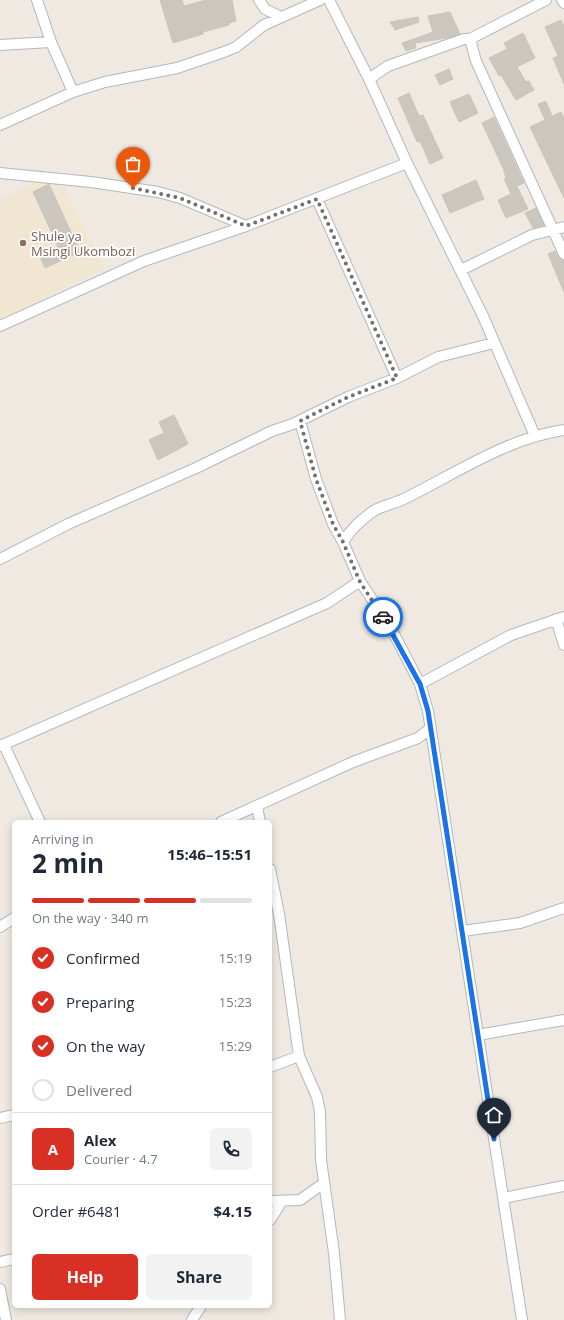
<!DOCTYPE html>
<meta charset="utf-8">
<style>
:root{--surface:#fff;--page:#f2f2f3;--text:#1f2937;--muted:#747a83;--line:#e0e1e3;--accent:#d93025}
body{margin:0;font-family:"Open Sans",sans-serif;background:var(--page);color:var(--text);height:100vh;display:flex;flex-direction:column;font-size:15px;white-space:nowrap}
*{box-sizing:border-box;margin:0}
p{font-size:13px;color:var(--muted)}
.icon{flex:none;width:22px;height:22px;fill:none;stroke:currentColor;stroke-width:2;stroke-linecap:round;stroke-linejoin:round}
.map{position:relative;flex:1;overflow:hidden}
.drawer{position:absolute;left:12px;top:820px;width:260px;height:488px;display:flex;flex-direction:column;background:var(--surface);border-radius:6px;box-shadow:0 2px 10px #0003}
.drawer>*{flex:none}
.pin{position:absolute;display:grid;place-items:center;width:34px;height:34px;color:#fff;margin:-41px -17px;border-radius:50% 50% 50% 0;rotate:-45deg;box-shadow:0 0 4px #0007}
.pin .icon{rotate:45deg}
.courier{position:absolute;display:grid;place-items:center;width:40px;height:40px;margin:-20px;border:3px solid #1a73e8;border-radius:50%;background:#fff;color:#222;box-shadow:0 1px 5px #0007}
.headline em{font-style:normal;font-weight:700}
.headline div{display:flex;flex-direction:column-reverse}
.headline{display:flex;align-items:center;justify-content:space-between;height:68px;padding:0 20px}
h1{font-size:26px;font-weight:700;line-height:30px}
.bar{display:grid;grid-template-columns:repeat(4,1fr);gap:6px 4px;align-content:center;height:48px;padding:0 20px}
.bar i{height:5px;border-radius:3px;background:var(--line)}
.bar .on{background:var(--accent)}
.bar p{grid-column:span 4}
.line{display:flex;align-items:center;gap:10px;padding:0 20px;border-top:1px solid var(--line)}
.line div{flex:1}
.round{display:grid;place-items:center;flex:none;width:42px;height:42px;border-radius:6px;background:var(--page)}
ol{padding:0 20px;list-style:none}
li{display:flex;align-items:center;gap:12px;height:44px}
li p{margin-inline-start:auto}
li .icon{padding:4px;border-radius:50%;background:var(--accent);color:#fff;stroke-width:4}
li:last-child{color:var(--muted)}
li i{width:22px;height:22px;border:2px solid var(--line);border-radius:50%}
.button{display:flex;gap:8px;margin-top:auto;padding:8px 20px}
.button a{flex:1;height:46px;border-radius:6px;background:var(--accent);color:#fff;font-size:16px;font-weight:700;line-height:46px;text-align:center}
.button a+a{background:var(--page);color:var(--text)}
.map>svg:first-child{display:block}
.education{fill:#f0e6d1}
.building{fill:#cbc7bf;stroke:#cbc5ba}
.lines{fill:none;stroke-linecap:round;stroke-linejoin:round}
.street-casing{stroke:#b4b7c1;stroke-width:12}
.street{stroke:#fff;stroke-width:10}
.done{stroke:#726f6d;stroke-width:4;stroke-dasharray:0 7.2}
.route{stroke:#1a73e8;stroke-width:5}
.education-dot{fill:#8d6e63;stroke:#fff;stroke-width:1.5}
.labels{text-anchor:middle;stroke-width:3.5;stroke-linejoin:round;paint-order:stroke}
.education-label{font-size:13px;fill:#785e54;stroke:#fff;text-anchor:start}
</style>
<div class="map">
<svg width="564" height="1320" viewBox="0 0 564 1320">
<rect width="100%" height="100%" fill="#efe9e1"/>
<path class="education" d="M56,172L105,268L0,321V200Z"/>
<path class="building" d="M160,0H182L184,6L206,0H232L236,21L229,23V25L203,32V34L173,43Z
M450,12L460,34L447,38L415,43L414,39L433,32L428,16Z
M418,17L419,22L395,30L390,22Z
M561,20L564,26V84L553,58L558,56L545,27Z
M523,33L535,58L517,67L526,82L529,81L534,90L516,100L501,75L499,76L489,58L507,49L504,43Z
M414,39L416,48L406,51L402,43Z
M449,69L453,79L440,85L435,75Z
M409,93L419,116L423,115L443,158L430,164L420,141L417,142L398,98Z
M469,94L478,113L459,122L450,102Z
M546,101L552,116L561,112L564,118V198L530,127L545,120L538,104Z
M494,117L524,183L517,186L528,209L506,218L498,200L511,194L504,179L506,178L503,168L482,123Z
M476,180L484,199L450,213L442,195Z
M49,184L80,252L45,268L39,255L58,246L33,192Z
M536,208L544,225L533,228L525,213Z
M555,251L558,257L564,261V292L548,254Z
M174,415L188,444L158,460L149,440L164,433L159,422Z"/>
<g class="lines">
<g class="street-casing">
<path id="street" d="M37,0L51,42L73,92
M259,0L265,9L281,17
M329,0L369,79L407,163L483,316L535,436
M562,0L564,3
M470,39L476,61L564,254
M0,45L51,42
M369,79L388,66L464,39H470L546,0
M0,125L73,92L105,82L177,68L224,52L236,47L264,25L320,0
M0,173L91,182L158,192L180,198L246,226
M317,199L397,378
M461,270L532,235L564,227
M0,326L144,261L246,226L407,163
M300,421L316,479L333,524L343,542L360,581L392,630L420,684L428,711L522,1320
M343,542C352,528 359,522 372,512C382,505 395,504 406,498C456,473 508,438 564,430
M0,559L68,524L196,468L272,431L293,424L348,397L397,378L438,357L494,343
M556,619L564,645
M420,684L511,635L564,617
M4,745L40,822
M0,746L327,603L360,581
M257,807L260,822
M221,822L353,762L418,738L431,728
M270,869L279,914L299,1056L317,1097L320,1112L321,1160L334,1253L340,1320
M0,927L14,918
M463,931L520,923L564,908
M478,1035L564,1020
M270,1067L299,1056
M0,1118L14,1115
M504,1198L564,1186
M270,1201L300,1200L324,1183
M270,1220L282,1201
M0,1262L14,1259
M0,1289L6,1320
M192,1320L201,1306"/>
</g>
<use href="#street" class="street"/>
</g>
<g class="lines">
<path class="done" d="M133,188L180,198L246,226L317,199L397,378L348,397L300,421L316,479L333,524L343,542L360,582L383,617"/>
<path class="route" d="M383,617L420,684L428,711L494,1139"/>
</g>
<circle class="education-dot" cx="23" cy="243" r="4"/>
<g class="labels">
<g class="education-label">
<text x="31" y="241">Shule ya<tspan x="31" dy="15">Msingi Ukombozi</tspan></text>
</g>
</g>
</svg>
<div class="pin" style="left:133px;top:188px;background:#ea580c"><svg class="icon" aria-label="bag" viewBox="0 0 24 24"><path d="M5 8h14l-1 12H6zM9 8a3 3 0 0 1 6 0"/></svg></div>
<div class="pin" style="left:494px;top:1139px;background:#1f2937"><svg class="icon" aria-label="home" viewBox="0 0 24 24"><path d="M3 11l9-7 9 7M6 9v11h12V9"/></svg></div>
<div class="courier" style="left:383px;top:617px"><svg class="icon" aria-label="car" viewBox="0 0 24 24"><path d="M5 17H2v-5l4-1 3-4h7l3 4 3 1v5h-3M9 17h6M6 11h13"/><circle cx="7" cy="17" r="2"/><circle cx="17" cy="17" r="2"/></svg></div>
<section class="drawer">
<div class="headline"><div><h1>2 min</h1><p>Arriving in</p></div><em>15:46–15:51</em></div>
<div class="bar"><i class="on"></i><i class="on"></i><i class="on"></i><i></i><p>On the way · 340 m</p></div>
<ol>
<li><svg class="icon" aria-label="check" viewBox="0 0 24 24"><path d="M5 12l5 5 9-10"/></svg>Confirmed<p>15:19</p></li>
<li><svg class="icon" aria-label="check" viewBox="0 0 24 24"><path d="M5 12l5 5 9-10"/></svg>Preparing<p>15:23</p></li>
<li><svg class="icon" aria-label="check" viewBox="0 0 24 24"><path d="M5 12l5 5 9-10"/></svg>On the way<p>15:29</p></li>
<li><i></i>Delivered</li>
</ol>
<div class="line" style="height:72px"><b class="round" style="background:var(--accent);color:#fff">A</b><div><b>Alex</b><p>Courier · 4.7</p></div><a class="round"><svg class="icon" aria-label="phone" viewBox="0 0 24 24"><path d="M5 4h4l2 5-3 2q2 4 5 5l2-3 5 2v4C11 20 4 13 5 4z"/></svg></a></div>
<div class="line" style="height:52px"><div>Order #6481</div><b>$4.15</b></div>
<div class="button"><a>Help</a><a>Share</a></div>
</section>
</div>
